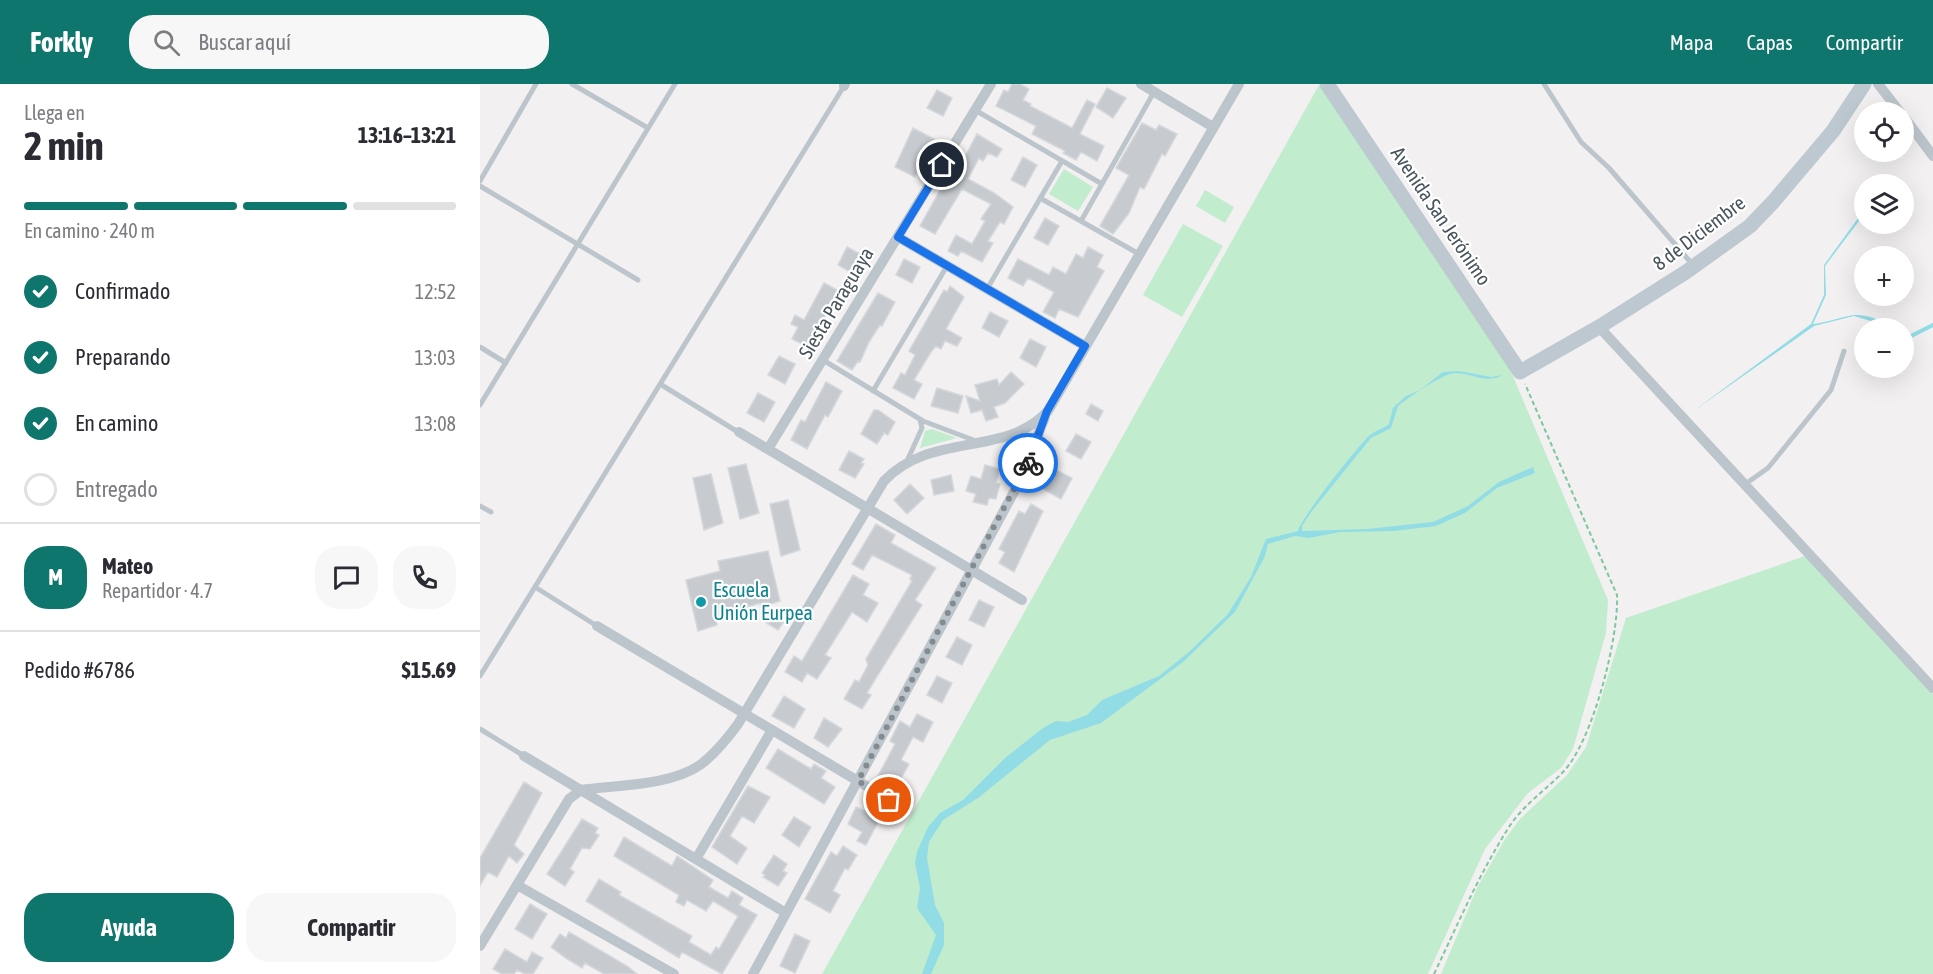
<!DOCTYPE html>
<html lang="es">
<meta charset="utf-8">
<style>
:root{--surface:#fff;--page:#f7f7f7;--text:#2b2b33;--muted:#7c7c81;--line:#e1e1e2;--accent:#0f766e}
body{margin:0;font-family:"Asap Condensed",sans-serif;background:var(--page);color:var(--text);height:100vh;display:flex;flex-direction:column;font-size:22px;white-space:nowrap}
*{box-sizing:border-box;margin:0}
p{font-size:20px;color:var(--muted)}
.icon{flex:none;width:33px;height:33px;fill:none;stroke:currentColor;stroke-width:2;stroke-linecap:round;stroke-linejoin:round}
.map{position:relative;flex:1;overflow:hidden}
.details{display:flex;flex-direction:column;background:var(--surface);width:480px}
.details>*{flex:none}
.fabs{position:absolute;left:1374px;top:18px;display:grid;gap:12px}
.fabs a{display:grid;place-items:center;width:60px;height:60px;border-radius:50%;background:var(--surface);box-shadow:0 6px 24px #0002;font-size:30px}
.pin{position:absolute;display:grid;place-items:center;width:51px;height:51px;color:#fff;margin:-26px;border:3px solid #fff;border-radius:50%;box-shadow:0 2px 6px #0007}
.courier{position:absolute;display:grid;place-items:center;width:60px;height:60px;margin:-30px;border:4px solid #1a73e8;border-radius:50%;background:#fff;color:#222;box-shadow:0 2px 8px #0007}
.head em{font-style:normal;font-weight:700}
.head div{display:flex;flex-direction:column-reverse}
.head{display:flex;align-items:center;justify-content:space-between;height:102px;padding:0 24px}
h1{font-size:39px;font-weight:700;line-height:45px}
.bar{display:grid;grid-template-columns:repeat(4,1fr);gap:9px 6px;align-content:center;height:72px;padding:0 24px}
.bar i{height:8px;border-radius:4px;background:var(--line)}
.bar .selected{background:var(--accent)}
.bar p{grid-column:span 4}
.line{display:flex;align-items:center;gap:15px;padding:0 24px;border-top:2px solid var(--line)}
.line div{flex:1}
.round{display:grid;place-items:center;flex:none;width:63px;height:63px;border-radius:24px;background:var(--page)}
ol{padding:0 24px;list-style:none}
li{display:flex;align-items:center;gap:18px;height:66px}
li p{margin-inline-start:auto}
li .icon{padding:6px;border-radius:50%;background:var(--accent);color:#fff;stroke-width:4}
li:last-child{color:var(--muted)}
li i{width:33px;height:33px;border:3px solid var(--line);border-radius:50%}
.primary-button{display:flex;gap:12px;margin-top:auto;padding:12px 24px}
.primary-button a{flex:1;height:69px;border-radius:24px;background:var(--accent);color:#fff;font-size:24px;font-weight:700;line-height:69px;text-align:center}
.primary-button a+a{background:var(--page);color:var(--text)}
header{display:flex;align-items:center;gap:36px;box-sizing:border-box;height:84px;padding:0 30px;background:var(--accent);color:#fff}
header strong{font-size:28px}
nav{display:flex;gap:33px;margin-inline-start:auto;font-size:21px}
.search{width:420px;height:54px;background:var(--page);display:flex;align-items:center;gap:15px;box-sizing:border-box;padding:0 21px;border-radius:24px;color:var(--muted);font-size:22px}
main{display:flex;flex:1;min-height:0}
.map>svg:first-child{display:block}
.green{fill:#c2ecce}
.water{fill:#92dce6}
.lines{fill:none;stroke-linecap:round;stroke-linejoin:round}
.stream{stroke:#92dce6;stroke-width:4}
.building{fill:#c7cbcf;stroke:#d4d7db;stroke-width:1.5}
.path{stroke:#7cc89c;stroke-width:2;stroke-dasharray:4.5 3;stroke-linecap:butt}
.lane{stroke:#bcc5cc;stroke-width:5}
.street{stroke:#bcc5cc;stroke-width:10}
.secondary{stroke:#bdc8d0;stroke-width:15}
.done{stroke:#848b90;stroke-width:6;stroke-dasharray:0 10.8}
.route{stroke:#1a73e8;stroke-width:8}
.culture-dot{fill:#0f9aa8;stroke:#fff;stroke-width:2}
.labels{text-anchor:middle;stroke-width:4.5;stroke-linejoin:round;paint-order:stroke}
.street-label{font-size:20px;fill:#49555c;stroke:#fff}
.culture-label{font-size:20px;fill:#0d838f;stroke:#fff;text-anchor:start}
</style>
<header>
<strong>Forkly</strong>
<div class="search"><svg class="icon" aria-label="search" viewBox="0 0 24 24"><circle cx="10" cy="10" r="6"/><path d="M15 15l6 6"/></svg>Buscar aquí</div>
<nav><a>Mapa</a><a>Capas</a><a>Compartir</a></nav>
</header>
<main>
<section class="details">
<div class="head"><div><h1>2 min</h1><p>Llega en</p></div><em>13:16–13:21</em></div>
<div class="bar"><i class="selected"></i><i class="selected"></i><i class="selected"></i><i></i><p>En camino · 240 m</p></div>
<ol>
<li><svg class="icon" aria-label="check" viewBox="0 0 24 24"><path d="M5 12l5 5 9-10"/></svg>Confirmado<p>12:52</p></li>
<li><svg class="icon" aria-label="check" viewBox="0 0 24 24"><path d="M5 12l5 5 9-10"/></svg>Preparando<p>13:03</p></li>
<li><svg class="icon" aria-label="check" viewBox="0 0 24 24"><path d="M5 12l5 5 9-10"/></svg>En camino<p>13:08</p></li>
<li><i></i>Entregado</li>
</ol>
<div class="line" style="height:108px"><b class="round" style="background:var(--accent);color:#fff">M</b><div><b>Mateo</b><p>Repartidor · 4.7</p></div><a class="round"><svg class="icon" aria-label="chat" viewBox="0 0 24 24"><path d="M4 5h16v11H9l-5 4z"/></svg></a><a class="round"><svg class="icon" aria-label="phone" viewBox="0 0 24 24"><path d="M5 4h4l2 5-3 2q2 4 5 5l2-3 5 2v4C11 20 4 13 5 4z"/></svg></a></div>
<div class="line" style="height:78px"><div>Pedido #6786</div><b>$15.69</b></div>
<div class="primary-button"><a>Ayuda</a><a>Compartir</a></div>
</section>
<div class="map">
<svg width="1453" height="890" viewBox="0 0 1453 890">
<rect width="100%" height="100%" fill="#f2f0f0"/>
<path class="green" d="M839,1L1029,283L1128,516L1126,549L1093,665L1081,684L1048,709L1005,765L948,890H342Z
M584,85L613,103L598,127L569,110Z
M725,106L754,123L745,139L716,122Z
M703,140L743,162L702,233L663,211Z
M452,345L477,354L440,364L445,347Z
M1325,472L1453,610V890H961L997,804L1025,755L1040,735L1087,691L1106,663L1146,534Z"/>
<path class="water" d="M1384,126L1382,133L1345,182L1346,211L1333,240C1372,234 1374,221 1414,244L1374,232L1334,242L1212,328L1331,240L1344,211V181Z
M979,287L1011,293L1023,291C1005,300 994,290 976,289C963,289 928,314 918,322L911,344L891,354L832,427L822,442V447L887,445L953,438L988,422L1019,398L1053,383L1055,389L1017,404L985,429L956,442L914,447L860,448L829,454L815,452L788,460L785,472L755,528L703,578L621,639L570,656L498,714L463,736L449,758L447,774L455,821L464,839V861L451,890H442L456,851L437,824L440,804L435,779L437,768L448,743L460,729L483,716L525,674L563,644L576,637L588,638L607,631L622,616L679,592L709,568L748,530L771,493L786,455L818,447C820,435 877,363 889,352C894,347 903,345 909,340L913,324L926,312L940,306L963,288Z"/>
<g class="lines">
<path class="stream" d="M1424,252L1427,254L1453,241"/>
</g>
<path class="building" d="M532,0H540L549,5L543,16L551,20L550,22L592,44L607,16L615,20L600,50L624,62L617,77L601,68L596,76L583,69L585,67L552,50L556,42L516,22L524,6L528,8Z
M627,4L646,14L633,34L616,23Z
M457,6L472,14L463,32L447,24Z
M662,39L676,46L679,41L697,50L685,72L682,70L664,105L660,103L649,129L633,150L620,142L649,91L636,84Z
M433,44L454,55L435,93L415,83Z
M497,50L522,65L517,73L508,69L503,77L499,74L488,95L514,109L533,123L524,140L520,138L508,157L513,159L502,178L481,167L478,172L468,167L476,151L492,160L505,137L501,135L511,120L482,105L455,150L440,142L476,78L481,80Z
M543,73L557,81L545,103L531,96Z
M565,134L579,142L568,161L554,154Z
M367,163L382,171L372,189L358,181Z
M608,163L623,171L617,183L624,187L598,233L579,225L575,234L563,228L574,208L548,194L543,202L528,194L538,175L569,191L573,183L586,190L596,170L603,174Z
M424,175L440,183L432,199L416,191Z
M344,199L361,208L351,227L348,226L328,263L312,255L318,243L311,240L315,231L324,236Z
M470,202L484,213L466,245L482,254L477,262L465,257L461,265L456,262L451,268L434,296L442,300L434,315L413,304L421,289L425,291L435,271L429,267L464,206L467,208Z
M398,209L415,218L402,242L400,241L389,258L380,278L378,277L372,286L357,277Z
M510,228L528,237L519,253L502,244Z
M550,255L566,263L556,283L540,274Z
M299,272L315,280L305,300L288,291Z
M531,288L544,300L525,319L514,323L518,333L506,337L502,326L491,329L486,312L500,317L495,301L517,295L519,301Z
M346,298L362,307L348,333L345,331L327,365L311,356L321,336L325,338Z
M457,304L483,312L478,329L451,322Z
M278,309L295,318L284,338L267,329Z
M611,320L623,327L618,337L606,330Z
M394,326H398L415,338L408,351L404,349L397,360L381,350Z
M596,350L611,358L601,375L586,367Z
M369,367L384,375L381,379L384,380L375,394L359,386Z
M266,380L279,429L260,435L248,384Z
M505,381L520,385L516,399L520,400L516,415L509,414L507,421L493,418L496,410L486,407L491,392L501,395Z
M574,385L592,394L581,415L563,405Z
M231,390L243,439L224,446L213,394Z
M471,391L474,407L454,411L451,396Z
M430,400L444,414L427,430L414,416Z
M308,416L320,466L301,472L290,420Z
M551,420L563,427L534,488L519,479L525,468L519,465L539,427L545,430Z
M396,440L415,451L411,459L456,484L435,516L442,521L396,594L387,609L391,611L382,625L364,615L375,596L379,598L388,581L386,575L432,497L430,495L432,491L392,471L383,486L372,480Z
M288,467L300,517L281,523L280,519L235,533L237,541L218,547L206,496L240,487L238,477Z
M373,491L389,500L383,511L398,519L387,538L372,528L345,571L351,574L337,595L327,589L322,598L305,588L314,572L322,577Z
M499,516L514,523L504,543L489,536Z
M292,524L307,533L298,546L283,537Z
M477,553L492,561L482,581L466,573Z
M457,592L472,599L462,619L447,611Z
M304,612L325,625L314,644L292,632Z
M437,630L453,638L443,658L433,653L421,676L429,680L416,703L397,694L415,660L410,657L420,637L430,643Z
M344,634L362,645L348,663L334,654Z
M298,665L331,685L334,680L346,687L341,694L355,703L344,720L286,684Z
M44,698L62,709L34,761L44,770L37,779L29,772L17,793L8,788L0,801V774Z
M268,702L290,713L274,739L262,732L250,752L267,764L257,780L232,763Z
M376,723L400,734L386,761L377,757L382,748L368,740Z
M314,733L331,743L319,763L302,751Z
M102,735L118,744L115,749L119,751L110,765L102,764L90,785L94,788L85,802L67,790Z
M144,753L192,782L197,772L233,796L229,803L248,814L252,807L263,814L259,821L277,831L242,890L202,868L199,874L106,817L119,795L141,808L139,811L212,852L209,858L231,871L236,863L239,865L258,832L233,817L226,827L207,816L204,822L196,818L199,811L134,772Z
M363,762L377,771L368,786L365,784L353,807L360,811L350,829L325,815L351,768L357,772Z
M294,771L307,780L303,787L307,789L298,802L283,793L285,791L282,789Z
M50,820L67,830L52,855L35,845Z
M89,848L147,882L157,890H124L105,879L102,884L87,875L71,863L80,850L86,854Z
M315,850L330,857L315,889L300,882Z
M25,865L47,878L52,868L63,874L53,890H45L37,886L34,890H22L13,885Z"/>
<g class="lines">
<path class="path" d="M954,890C978,840 999,790 1029,743C1043,721 1065,707 1083,688C1113,657 1139,553 1137,511L1045,300"/>
<path class="lane" d="M92,0L168,44
M1064,0L1101,58L1129,84L1213,181
M495,26L622,100
M0,97L56,0
M0,102L158,196
M560,114L659,170
M601,137L674,8
M507,205L582,77
M0,263L26,279
M343,276L443,337L496,357
M180,300L258,348
M393,307L467,182
M0,321L195,0
M427,377L442,344L440,336
M1264,401L1288,384L1351,306L1364,267
M0,422L11,428
M55,503L117,542
M0,592L364,2
M0,645L44,672"/>
<path class="street" d="M661,0L733,43
M1398,0L1420,28
M364,2L365,0
M1424,33L1453,72
M418,153L605,262
M1119,243L1453,604
M259,348L542,516
M288,365L511,0
M117,542L425,725
M44,672L306,829
M216,775L292,646
M37,801L194,890
M0,862L89,715L101,706C136,701 190,702 220,681C235,670 247,655 258,640L404,397C451,347 525,374 568,327L759,0
M273,890L541,395L565,333"/>
<path class="secondary" d="M847,0L1040,288L1119,243L1206,188L1270,142L1293,118L1353,47L1384,0"/>
</g>
<g class="lines">
<path class="done" d="M409,716L378,697L548,379"/>
<path class="route" d="M462,81L418,153L605,262L567,327L548,379"/>
</g>
<circle class="culture-dot" cx="221" cy="518" r="6"/>
<g class="labels">
<g class="street-label">
<text transform="translate(961 132) rotate(56)" y="7">Avenida San Jerónimo</text>
<text transform="translate(1219 149) rotate(-37)" y="7">8 de Diciembre</text>
<text transform="translate(356 219) rotate(-59)" y="7">Siesta Paraguaya</text>
</g>
<g class="culture-label">
<text x="233" y="513">Escuela<tspan x="233" dy="23">Unión Eurpea</tspan></text>
</g>
</g>
</svg>
<div class="fabs">
<a><svg class="icon" aria-label="locate" viewBox="0 0 24 24"><circle cx="12" cy="12" r="6"/><path d="M12 2v4M12 18v4M2 12h4M18 12h4"/></svg></a>
<a><svg class="icon" aria-label="layers" viewBox="0 0 24 24"><path d="M12 4l9 5-9 5-9-5zM3 14l9 5 9-5"/></svg></a>
<a>+</a>
<a>−</a>
</div>
<div class="pin" style="left:409px;top:716px;background:#ea580c"><svg class="icon" aria-label="bag" viewBox="0 0 24 24"><path d="M5 8h14l-1 12H6zM9 8a3 3 0 0 1 6 0"/></svg></div>
<div class="pin" style="left:462px;top:81px;background:#1f2937"><svg class="icon" aria-label="home" viewBox="0 0 24 24"><path d="M3 11l9-7 9 7M6 9v11h12V9"/></svg></div>
<div class="courier" style="left:548px;top:379px"><svg class="icon" aria-label="bike" viewBox="0 0 24 24"><circle cx="6" cy="16" r="4"/><circle cx="18" cy="16" r="4"/><path d="M6 16l4-8h5l3 8M10 8l3 8H6M13 5h3"/></svg></div>
</div>
</main>
